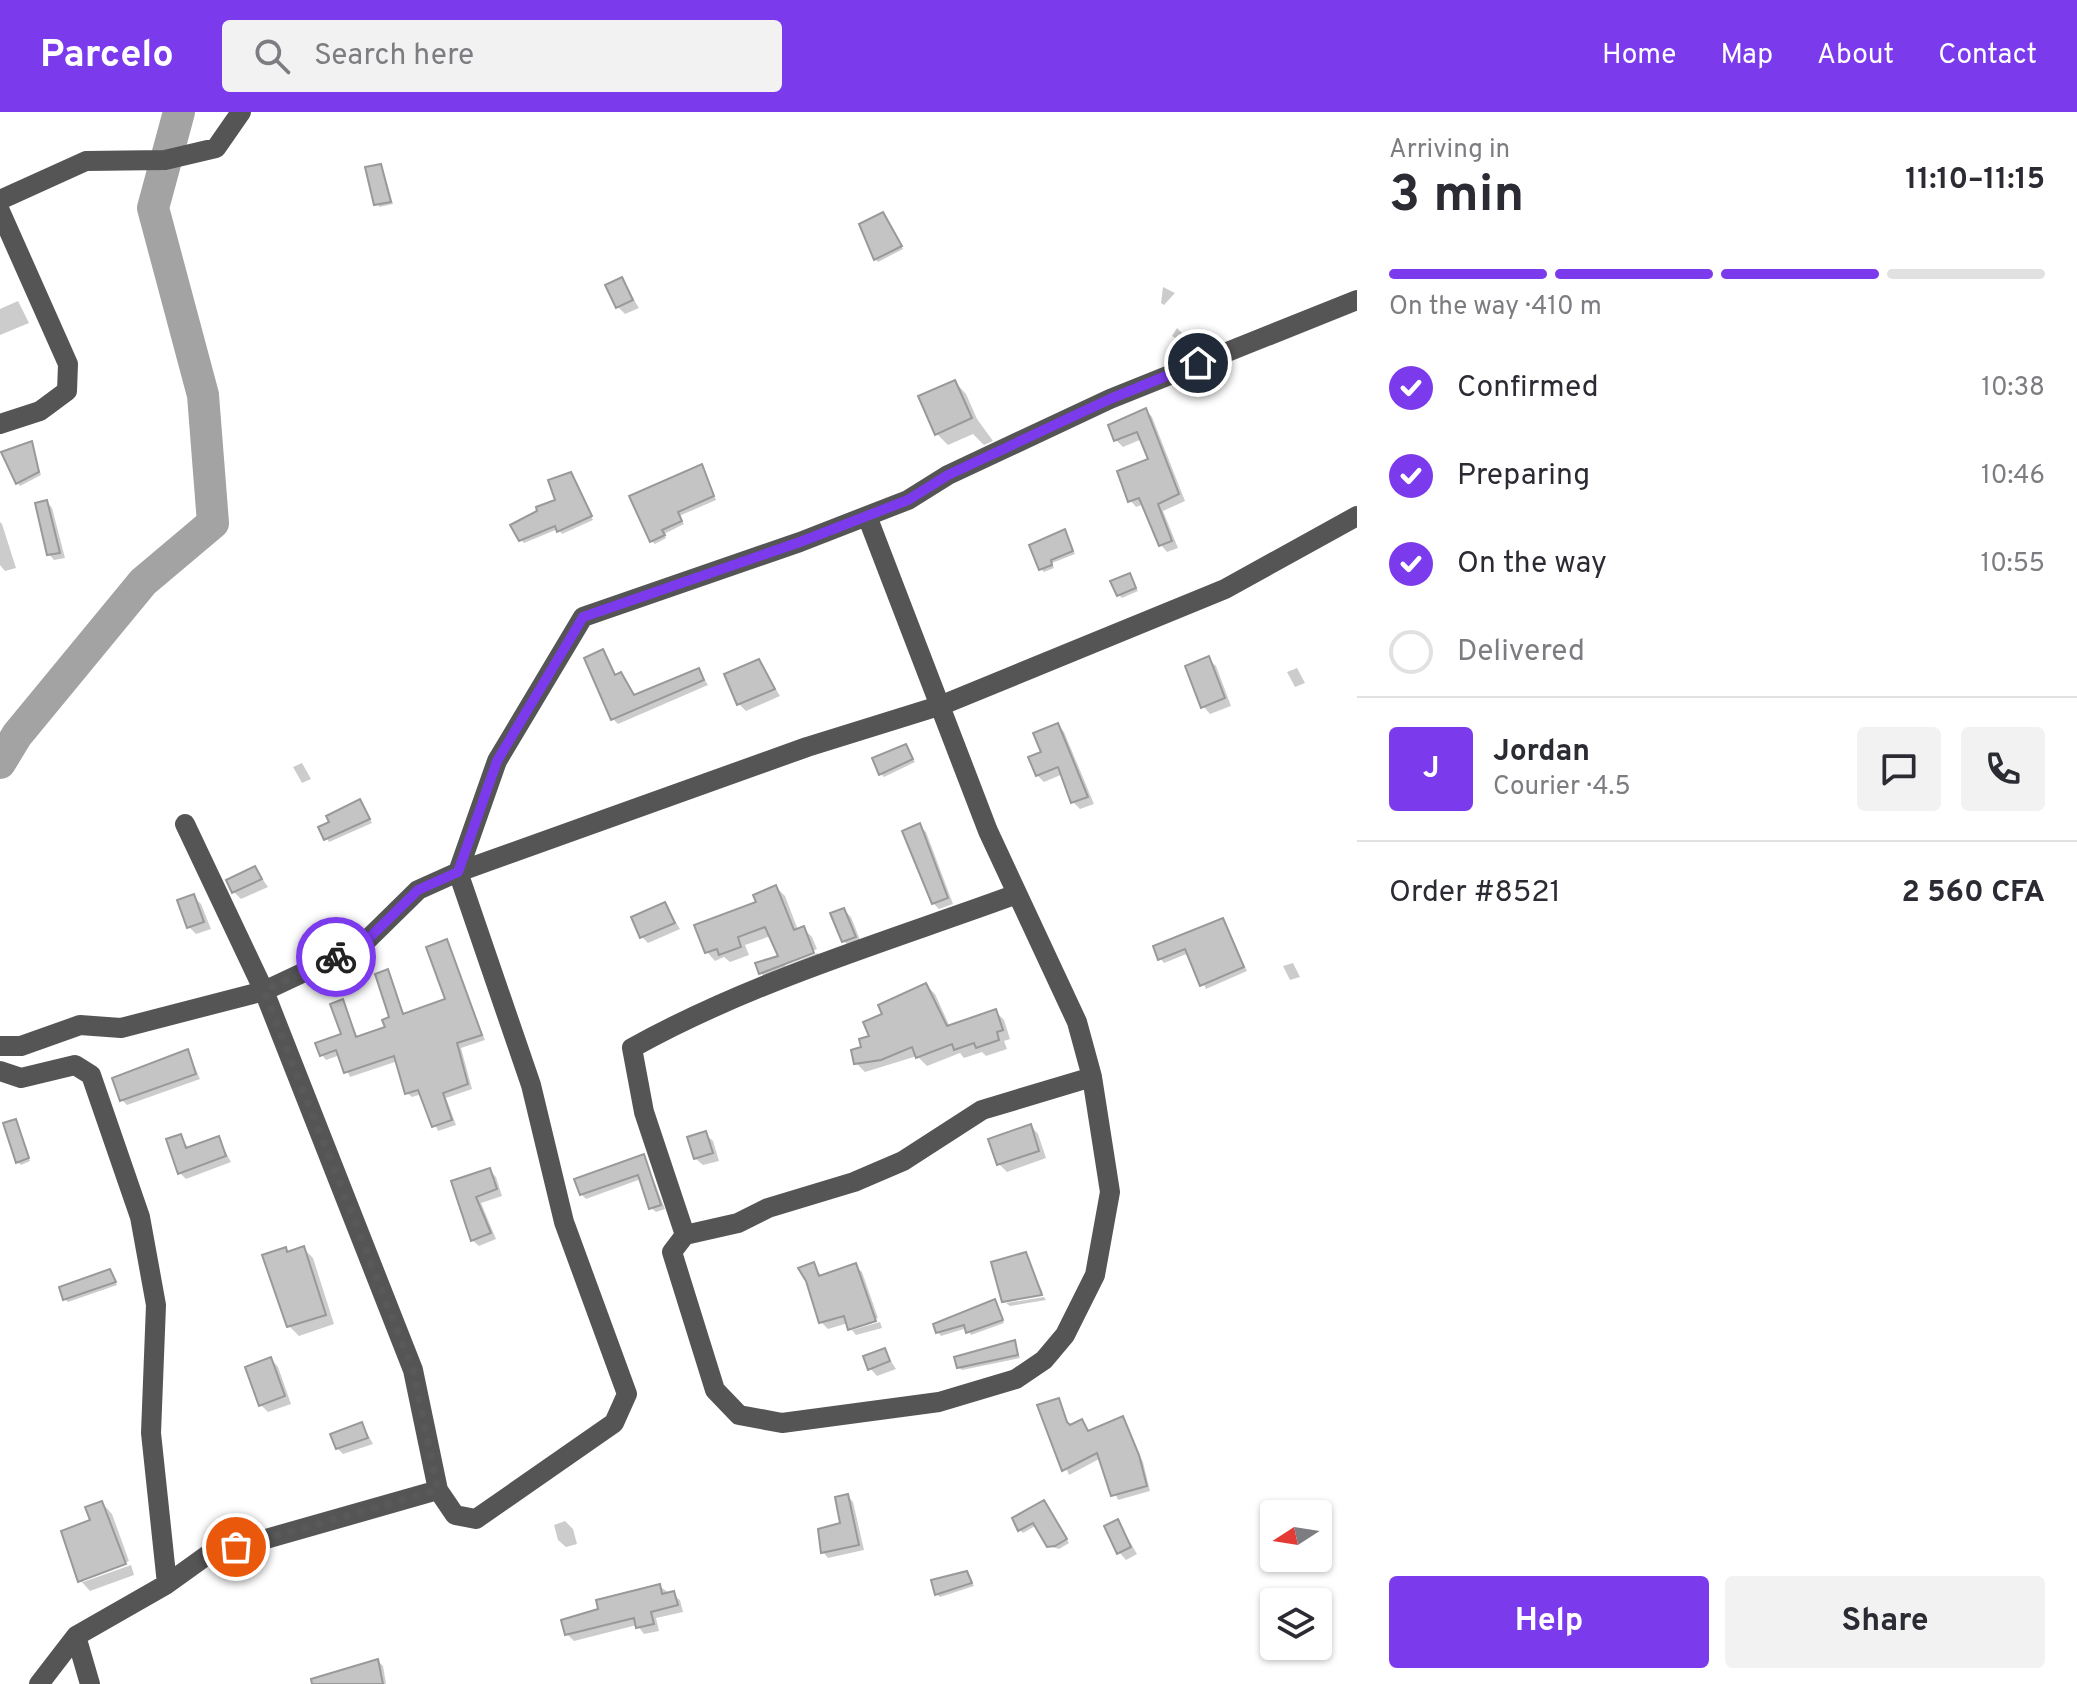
<!DOCTYPE html>
<meta charset="utf-8">
<style>
:root{--surface:#fff;--page:#f2f2f3;--text:#2b2b33;--muted:#7c7c81;--line:#e1e1e2;--accent:#7c3aed}
body{margin:0;font-family:Overpass,sans-serif;background:var(--page);color:var(--text);height:100vh;display:flex;flex-direction:column;font-size:30px;white-space:nowrap}
*{box-sizing:border-box;margin:0}
p{font-size:26px;color:var(--muted)}
.icon{flex:none;width:44px;height:44px;fill:none;stroke:currentColor;stroke-width:2;stroke-linecap:round;stroke-linejoin:round}
.map{position:relative;flex:1;overflow:hidden}
.side{display:flex;flex-direction:column;background:var(--surface);width:720px}
.side>*{flex:none}
.needle{width:52px;rotate:258deg}
.controls{position:absolute;left:1260px;top:1388px;display:grid;gap:16px}
.controls a{display:grid;place-items:center;width:72px;height:72px;border-radius:8px;background:var(--surface);box-shadow:0 2px 6px #0004;font-size:40px}
.pin{position:absolute;display:grid;place-items:center;width:68px;height:68px;color:#fff;margin:-34px;border:4px solid #fff;border-radius:50%;box-shadow:0 2px 8px #0007}
.courier{position:absolute;display:grid;place-items:center;width:80px;height:80px;margin:-40px;border:6px solid #7c3aed;border-radius:50%;background:#fff;color:#222;box-shadow:0 2px 10px #0007}
.headline em{font-style:normal;font-weight:700}
.headline div{display:flex;flex-direction:column-reverse}
.headline{display:flex;align-items:center;justify-content:space-between;height:136px;padding:0 32px}
h1{font-size:52px;font-weight:700;line-height:60px}
.bar{display:grid;grid-template-columns:repeat(4,1fr);gap:12px 8px;align-content:center;height:96px;padding:0 32px}
.bar i{height:10px;border-radius:6px;background:var(--line)}
.bar .current{background:var(--accent)}
.bar p{grid-column:span 4}
.line{display:flex;align-items:center;gap:20px;padding:0 32px;border-top:2px solid var(--line)}
.line div{flex:1}
.round{display:grid;place-items:center;flex:none;width:84px;height:84px;border-radius:8px;background:var(--page)}
ol{padding:0 32px;list-style:none}
li{display:flex;align-items:center;gap:24px;height:88px}
li p{margin-inline-start:auto}
li .icon{padding:8px;border-radius:50%;background:var(--accent);color:#fff;stroke-width:4}
li:last-child{color:var(--muted)}
li i{width:44px;height:44px;border:4px solid var(--line);border-radius:50%}
.button{display:flex;gap:16px;margin-top:auto;padding:16px 32px}
.button a{flex:1;height:92px;border-radius:8px;background:var(--accent);color:#fff;font-size:32px;font-weight:700;line-height:92px;text-align:center}
.button a+a{background:var(--page);color:var(--text)}
header{display:flex;align-items:center;gap:48px;box-sizing:border-box;height:112px;padding:0 40px;background:var(--accent);color:#fff}
header strong{font-size:38px}
nav{display:flex;gap:44px;margin-inline-start:auto;font-size:28px}
.search{width:560px;height:72px;background:var(--page);display:flex;align-items:center;gap:20px;box-sizing:border-box;padding:0 28px;border-radius:8px;color:var(--muted);font-size:30px}
main{display:flex;flex:1;min-height:0}
.map>svg:first-child{display:block}
.shadow{fill:#0003}
.lines{fill:none;stroke-linecap:round;stroke-linejoin:round}
.river{stroke:#a3a3a3;stroke-width:32}
.building{fill:#c4c4c4;stroke:#999;stroke-width:2}
.minor{stroke:#555;stroke-width:20}
.done{stroke:#595959;stroke-width:8;stroke-dasharray:0 14.4}
.route{stroke:#7c3aed;stroke-width:10}
</style>
<header>
<strong>Parcelo</strong>
<div class="search"><svg class="icon" aria-label="search" viewBox="0 0 24 24"><circle cx="10" cy="10" r="6"/><path d="M15 15l6 6"/></svg>Search here</div>
<nav><a>Home</a><a>Map</a><a>About</a><a>Contact</a></nav>
</header>
<main>
<div class="map">
<svg width="1357" height="1572" viewBox="0 0 1357 1572">
<rect width="100%" height="100%" fill="#fff"/>
<path class="shadow" d="M382,54L393,92L379,95L367,57Z
M886,106L903,137L878,150L875,147Z
M622,168L639,196L625,202L617,194Z
M1163,175L1175,181L1164,193L1161,191Z
M18,189L29,211L0,223V197Z
M1177,216L1188,227L1184,232L1172,224Z
M955,270L966,282L977,307L993,329L984,333L973,322L948,333L936,321Z
M1146,298L1152,305L1185,389L1163,399L1178,436L1167,440L1161,433L1144,392L1136,395L1130,388L1150,348L1142,327L1123,335L1116,328Z
M31,331L41,363L20,374L17,370Z
M702,355L716,388L679,404L684,412L664,422L666,426L655,432L651,429Z
M571,362L593,408L562,422L558,417L524,431L521,428L558,389Z
M47,390L52,396L65,446L54,448L49,442Z
M0,410L2,412L16,456L5,459L0,453Z
M1064,420L1075,442L1052,451L1054,456L1044,460L1041,457Z
M1129,463L1138,479L1122,486L1119,483Z
M603,540L617,565L621,563L626,568L635,585L698,558L708,573L618,612L613,607Z
M1208,547L1216,554L1231,594L1210,602L1203,594Z
M759,549L780,584L746,599L739,592Z
M1297,556L1305,571L1295,575L1287,560Z
M1058,613L1064,620L1094,692L1080,697L1073,690L1063,662L1044,670L1037,663Z
M905,634L915,650L884,665L881,662Z
M302,651L311,667L302,671L293,655Z
M360,689L372,711L329,730L321,716Z
M920,714L926,720L953,792L939,797L933,791Z
M255,756L268,775L241,787L234,780Z
M776,775L785,784L798,818L803,816L812,825L817,837L785,850V854L818,841L821,849L769,870L761,861L781,845L771,824L745,833L749,843L730,850L724,845L715,849L707,840Z
M194,785L201,792L211,817L196,822L189,815Z
M665,792L680,817L648,831L642,825Z
M844,798L851,805L862,833L851,837L844,829Z
M1222,808L1247,859L1206,877L1189,841L1164,851L1160,846Z
M446,830L485,928L461,936L472,977L446,986L456,1013L438,1019L422,982L412,985L407,981L398,949L350,965L340,943L326,948L322,943L344,924L343,890L358,926L387,916L392,907L387,860L405,904L447,888Z
M1293,851L1300,865L1290,868L1283,854Z
M926,873L935,882L950,915L995,899L1004,908L1010,927L1004,929L1007,937L986,944L982,940L964,946L960,941L927,954L917,944L865,960L856,951L884,904Z
M188,940L200,967L127,993L122,988Z
M15,1009L30,1049L21,1053L18,1050Z
M1031,1014L1038,1022L1046,1046L1007,1060L999,1052Z
M705,1022L713,1029L719,1049L703,1053L695,1046Z
M180,1024L189,1037L218,1026L231,1050L186,1067L180,1061Z
M644,1044L665,1097L656,1100L651,1096L641,1067L586,1087L581,1082Z
M489,1058L496,1065L502,1084L481,1091L496,1127L479,1134L472,1128L454,1071Z
M303,1136L313,1146L334,1212L299,1224L289,1214L285,1137L289,1141Z
M1025,1142L1043,1181L1005,1190L1004,1189Z
M813,1152L822,1165L855,1154L862,1160L878,1206L851,1214V1218L848,1211L828,1217L821,1210Z
M109,1159L117,1173L68,1190L65,1187Z
M1044,1185L1046,1188L1010,1194L1006,1191Z
M994,1189L1004,1211L971,1223L967,1216L941,1224L938,1220Z
M880,1210L882,1216L856,1223L852,1218Z
M1014,1230L1020,1246L962,1258L958,1255Z
M884,1238L896,1257L877,1264L870,1256Z
M271,1247L278,1255L291,1292L268,1300L261,1293Z
M1059,1288L1070,1315L1082,1310L1089,1320L1122,1306L1143,1350L1150,1379L1118,1388L1101,1346L1069,1363L1040,1294Z
M362,1312L373,1332L343,1342L337,1336Z
M848,1384L853,1390L864,1438L828,1446L823,1440L843,1412Z
M102,1391L112,1402L129,1449L83,1466V1470L131,1453L134,1463L90,1479L80,1468L92,1410Z
M1047,1393L1069,1431L1059,1437L1049,1434L1037,1413L1023,1421L1020,1418Z
M565,1409L573,1417L577,1432L566,1435L558,1428L554,1413Z
M1118,1410L1137,1442L1126,1448L1119,1440Z
M967,1461L974,1474L940,1485L937,1482Z
M659,1474L680,1488L683,1500L656,1506L659,1519L644,1522L637,1513L574,1529L567,1522Z
M378,1549L383,1554L386,1572H330Z"/>
<g class="lines">
<path class="river" d="M0,651L17,623L143,470L213,411L203,283L153,96L179,0"/>
</g>
<path class="building" d="M381,52L391,90L374,93L365,55Z
M883,100L902,134L874,148L859,112Z
M622,165L633,188L616,196L605,173Z
M955,268L972,306L935,323L918,284Z
M1146,296L1179,382L1158,392L1172,429L1159,434L1139,386L1128,390L1117,359L1148,347L1137,320L1114,329L1108,313Z
M32,329L39,360L16,372L1,340Z
M702,352L714,384L678,400L682,409L662,418L665,423L650,430L629,384Z
M571,360L592,404L557,420L555,414L519,429L510,413L537,399L536,395L555,388L548,368Z
M47,388L60,441L47,443L35,391Z
M1065,417L1073,439L1051,448L1052,453L1039,458L1029,433Z
M1130,461L1136,476L1117,484L1110,469Z
M603,537L615,563L621,560L634,583L699,556L704,568L611,608L584,546Z
M1209,544L1225,586L1201,596L1185,554Z
M759,547L775,577L737,593L724,562Z
M1058,611L1088,685L1071,691L1058,655L1036,664L1028,645L1041,640L1033,621Z
M906,632L913,647L879,663L872,646Z
M360,687L370,707L324,728L318,715L329,710L326,704Z
M920,711L948,786L932,792L902,719Z
M255,754L262,767L232,781L226,768Z
M776,773L794,818L804,814L814,841L759,862L755,851L778,844L765,815L738,825L741,835L719,843L717,837L705,841L694,813L756,790L753,783Z
M194,782L204,810L187,816L177,788Z
M665,790L675,811L640,826L631,805Z
M844,796L856,825L842,830L830,801Z
M1223,806L1244,855L1200,874L1185,837L1158,848L1153,834Z
M447,827L482,923L457,931L468,972L443,981L452,1008L432,1015L418,978L405,982L394,944L344,961L336,938L320,944L315,931L341,922L330,892L343,887L356,925L385,915L382,908L389,905L375,862L388,857L403,902L445,887L426,835Z
M926,871L947,914L996,897L1003,918L997,920L999,928L976,936L974,931L954,938L952,932L916,946L912,935L881,948L854,952L851,938L861,935L859,927L869,924L863,910L882,902L878,893Z
M188,937L196,962L120,989L112,966Z
M16,1007L29,1046L16,1051L3,1011Z
M1031,1012L1039,1039L997,1053L988,1027Z
M706,1019L713,1041L694,1047L687,1025Z
M181,1022L186,1036L219,1024L226,1044L178,1062L166,1027Z
M644,1042L661,1093L649,1097L638,1063L580,1083L574,1067Z
M490,1056L497,1077L476,1085L491,1121L471,1129L451,1069Z
M304,1134L326,1203L287,1215L262,1143L286,1135L287,1140Z
M1026,1140L1042,1183L1002,1190L991,1150Z
M814,1150L819,1164L856,1151L876,1209L848,1218L844,1204L819,1211L806,1169L798,1156Z
M110,1157L116,1170L63,1188L59,1175Z
M995,1187L1003,1208L966,1221L964,1213L936,1221L933,1212Z
M1015,1228L1018,1243L957,1256L954,1245Z
M885,1236L890,1249L868,1258L863,1244Z
M271,1245L285,1284L259,1294L245,1255Z
M1059,1286L1067,1310L1070,1313L1082,1307L1088,1319L1123,1304L1139,1343L1147,1374L1111,1384L1097,1341L1062,1359L1037,1293Z
M362,1310L368,1326L336,1337L330,1322Z
M848,1382L859,1433L821,1441L818,1417L840,1411L835,1385Z
M1044,1388L1067,1427L1055,1434L1047,1435L1033,1411L1018,1419L1012,1406Z
M102,1389L126,1452L78,1470L61,1419L90,1408L85,1395Z
M1118,1407L1131,1435L1117,1442L1104,1414Z
M967,1459L972,1471L935,1483L931,1468Z
M660,1472L662,1482L674,1479L678,1493L651,1500L654,1512L636,1516L634,1506L565,1523L561,1508L598,1497L596,1488Z
M378,1547L383,1572H312L311,1567Z"/>
<g class="lines">
<path class="minor" d="M0,88L86,49L165,48L216,36L241,0
M0,99L68,252L67,279L40,299L0,312
M867,404L988,719L1077,910L1092,965L1110,1080L1095,1163L1065,1223L1044,1248L1016,1267L939,1290L782,1311L739,1303L715,1278L672,1140L685,1123L738,1111L768,1096L854,1070L903,1049L982,998L1092,965
M0,934H21L80,913L121,916L264,879L362,833L418,778L458,760L497,649L583,505L800,430L908,388L948,363L1110,287L1357,188
M0,959L21,966L75,953L91,963L140,1105L156,1193L151,1321L167,1472
M685,1123L644,1000L632,936C752,869 889,829 1017,782
M438,1378L455,1403L476,1407L614,1311L627,1282L564,1110L531,973L458,760L807,635L942,593L1225,477L1357,404
M76,1524L90,1572
M39,1572L76,1524L167,1472L206,1444L438,1378L413,1258L264,879L185,712"/>
</g>
<g class="lines">
<path class="done" d="M236,1435L438,1378L413,1258L264,879L336,845"/>
<path class="route" d="M336,845L362,833L418,778L458,760L497,649L583,505L800,430L908,388L948,363L1110,287L1198,251"/>
</g>
</svg>
<div class="controls">
<a><svg class="needle" viewBox="-14 -14 28 28"><path d="M0-13l5 13h-10z" fill="#e53935"/><path d="M0 13l5-13h-10z" fill="#7c7c81"/></svg></a>
<a><svg class="icon" aria-label="layers" viewBox="0 0 24 24"><path d="M12 4l9 5-9 5-9-5zM3 14l9 5 9-5"/></svg></a>
</div>
<div class="pin" style="left:236px;top:1435px;background:#ea580c"><svg class="icon" aria-label="bag" viewBox="0 0 24 24"><path d="M5 8h14l-1 12H6zM9 8a3 3 0 0 1 6 0"/></svg></div>
<div class="pin" style="left:1198px;top:251px;background:#1f2937"><svg class="icon" aria-label="home" viewBox="0 0 24 24"><path d="M3 11l9-7 9 7M6 9v11h12V9"/></svg></div>
<div class="courier" style="left:336px;top:845px"><svg class="icon" aria-label="bike" viewBox="0 0 24 24"><circle cx="6" cy="16" r="4"/><circle cx="18" cy="16" r="4"/><path d="M6 16l4-8h5l3 8M10 8l3 8H6M13 5h3"/></svg></div>
</div>
<section class="side">
<div class="headline"><div><h1>3 min</h1><p>Arriving in</p></div><em>11:10–11:15</em></div>
<div class="bar"><i class="current"></i><i class="current"></i><i class="current"></i><i></i><p>On the way · 410 m</p></div>
<ol>
<li><svg class="icon" aria-label="check" viewBox="0 0 24 24"><path d="M5 12l5 5 9-10"/></svg>Confirmed<p>10:38</p></li>
<li><svg class="icon" aria-label="check" viewBox="0 0 24 24"><path d="M5 12l5 5 9-10"/></svg>Preparing<p>10:46</p></li>
<li><svg class="icon" aria-label="check" viewBox="0 0 24 24"><path d="M5 12l5 5 9-10"/></svg>On the way<p>10:55</p></li>
<li><i></i>Delivered</li>
</ol>
<div class="line" style="height:144px"><b class="round" style="background:var(--accent);color:#fff">J</b><div><b>Jordan</b><p>Courier · 4.5</p></div><a class="round"><svg class="icon" aria-label="chat" viewBox="0 0 24 24"><path d="M4 5h16v11H9l-5 4z"/></svg></a><a class="round"><svg class="icon" aria-label="phone" viewBox="0 0 24 24"><path d="M5 4h4l2 5-3 2q2 4 5 5l2-3 5 2v4C11 20 4 13 5 4z"/></svg></a></div>
<div class="line" style="height:104px"><div>Order #8521</div><b>2 560 CFA</b></div>
<div class="button"><a>Help</a><a>Share</a></div>
</section>
</main>
